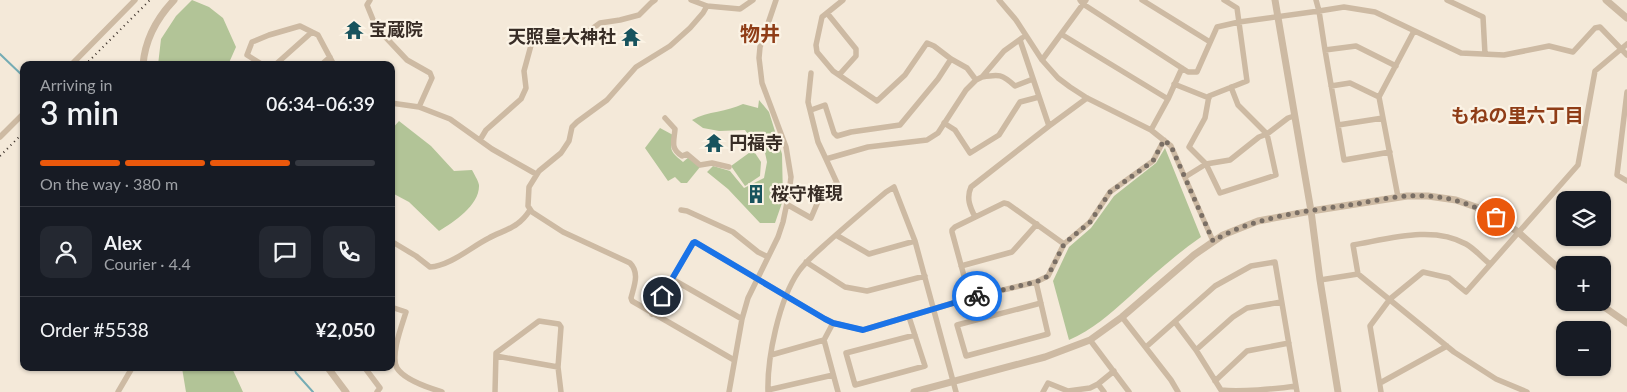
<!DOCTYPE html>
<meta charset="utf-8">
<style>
:root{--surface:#171b24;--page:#242831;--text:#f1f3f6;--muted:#9ea1a6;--line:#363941;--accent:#ea580c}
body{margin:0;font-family:Lato,"Noto Sans JP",sans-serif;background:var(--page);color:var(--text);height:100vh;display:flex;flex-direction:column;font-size:19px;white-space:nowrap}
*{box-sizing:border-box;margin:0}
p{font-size:16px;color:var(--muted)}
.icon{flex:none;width:28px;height:28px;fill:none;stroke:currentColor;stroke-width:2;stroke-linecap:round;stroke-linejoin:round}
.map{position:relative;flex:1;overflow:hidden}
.panel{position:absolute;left:20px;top:61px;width:375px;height:310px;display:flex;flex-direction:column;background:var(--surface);border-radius:10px;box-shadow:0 1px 4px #0004}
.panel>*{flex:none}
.buttons{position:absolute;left:1556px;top:191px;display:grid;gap:10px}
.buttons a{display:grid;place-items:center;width:55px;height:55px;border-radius:10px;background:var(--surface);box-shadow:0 1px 4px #0004;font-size:25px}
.pin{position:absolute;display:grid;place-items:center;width:42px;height:42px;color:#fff;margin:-21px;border:2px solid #fff;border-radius:50%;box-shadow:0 1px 5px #0007}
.courier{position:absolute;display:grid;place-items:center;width:50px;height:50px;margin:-25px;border:4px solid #1a73e8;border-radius:50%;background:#fff;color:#222;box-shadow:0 1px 6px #0007}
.headline em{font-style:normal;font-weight:600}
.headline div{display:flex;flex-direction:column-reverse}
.headline{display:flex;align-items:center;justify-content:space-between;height:85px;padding:0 20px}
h1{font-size:32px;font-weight:600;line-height:38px}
.bar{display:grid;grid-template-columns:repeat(4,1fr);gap:8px 5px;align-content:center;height:60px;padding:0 20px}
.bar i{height:6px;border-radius:4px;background:var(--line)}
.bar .current{background:var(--accent)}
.bar p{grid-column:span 4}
.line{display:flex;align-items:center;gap:12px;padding:0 20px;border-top:1px solid var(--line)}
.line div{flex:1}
.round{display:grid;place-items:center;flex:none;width:52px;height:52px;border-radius:10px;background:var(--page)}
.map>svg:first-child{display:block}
.green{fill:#b2c497}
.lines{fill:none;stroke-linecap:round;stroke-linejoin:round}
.stream{stroke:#75acb4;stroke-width:2}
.minor{stroke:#cdbaa3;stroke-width:5.5}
.tertiary{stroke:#cdbaa3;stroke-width:7}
.rail{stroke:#382d26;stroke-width:2;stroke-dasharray:1 4;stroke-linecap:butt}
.done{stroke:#7a6f65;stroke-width:5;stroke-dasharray:0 9}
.route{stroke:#1a73e8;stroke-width:6}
.labels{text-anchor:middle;stroke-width:4.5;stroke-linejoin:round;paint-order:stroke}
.poi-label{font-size:18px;font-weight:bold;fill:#382d26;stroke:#fbf3e5;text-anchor:start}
.neighbourhood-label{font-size:19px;font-weight:bold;fill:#8f3d17;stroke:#fbf3e5}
.quarter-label{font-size:20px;font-weight:bold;fill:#8f3d17;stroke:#fbf3e5}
</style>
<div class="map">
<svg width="1627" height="392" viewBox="0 0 1627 392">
<rect width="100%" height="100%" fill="#f4e9d9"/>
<path class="green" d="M192,0L209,7L223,18L236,47L228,65H158L161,39L176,16Z
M759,100L769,112L782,154L783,200L775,223H760L728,189L707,172L713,166L730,171L744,188L764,178L767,162L764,148L755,145L745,130L719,131L703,128L692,120C708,111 727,112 743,104L758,108Z
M399,121L431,146L454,171L472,170C474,174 478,180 479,185C480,205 454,222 439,231L409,202L394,194H391V130Z
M660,128L673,135C669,151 671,152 683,162L689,157L700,167L687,183H681L675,177L668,181L645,148Z
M1165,148L1201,237C1175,255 1152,276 1129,297C1110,314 1092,330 1069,340L1053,281L1069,247L1091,228L1114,196L1156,163Z
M753,150L761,162L760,176L745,186L731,166Z
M182,368H232L243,392H186Z"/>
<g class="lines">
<path class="stream" d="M0,54L24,77
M294,368L296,373L313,392"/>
<path class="minor" d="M370,0L367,5L376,27L407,60L430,73L432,78L419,107
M691,0L707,6L740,9L753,0
M999,0L1016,20L1042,60L1058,78L1070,87L1087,98L1151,130L1171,146L1213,241
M1080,0L1083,4L1188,72H1197L1217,27L1239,22L1319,11L1316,0
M1142,0L1210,42
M1224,0L1237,8L1247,81L1209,96L1205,118L1189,147L1206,164L1220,193L1276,175L1267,134L1238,105L1231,87
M1447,0L1483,17L1485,54
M707,6L703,13L690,28L670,46L636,67L607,100L577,122L572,127L569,141L561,153L539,171L529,187L528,206L532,212L563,232L630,263C640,273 634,286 631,298L632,301L734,360
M827,13L856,49V56L839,75
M1061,34L1168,99
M1020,40L1049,126
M1325,50L1319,11L1344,7L1375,12L1461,53L1504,55L1549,46L1573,52L1595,28L1600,27L1627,55
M1042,60L1086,0
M71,65L135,0
M263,65L247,55L252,42L269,35L300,26L318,35L334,65
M275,65L312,32
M321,65L330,57
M811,73L808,102L818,142L826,159L868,147L927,140L938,133L966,90L976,80L967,68L951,59L934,46L927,43L905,75L877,101L833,71L817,52L816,45L822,17L843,0
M982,77C999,74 1002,74 1015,86L1033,79
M976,80L982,77L1004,51L1022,38
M1174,84L1209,98
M1331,86L1350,83L1379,97
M1627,92L1617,175L1627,181
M391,103L419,107L450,119L492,149L536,174
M811,110L825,105L834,133L837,136L851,132L900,125L938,79L951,59
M665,118L675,129C674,142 670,148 682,156L687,154L700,165L712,163L729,167
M944,123L955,130L970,153L999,135L1020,102L1039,97
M1338,125L1383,118
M1151,130L1168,99L1182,68
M0,137L24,113
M480,140L486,130L521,99L526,88L524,71L533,38L581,37L600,23L620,20L639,15L651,3L655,0
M1390,152L1344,160L1325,50L1356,46L1396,66
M1185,177L1206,164L1230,160L1259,137L1267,134L1288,118L1294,116
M1398,197L1379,97L1414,31
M788,205L811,218L822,192L837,183L826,159
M681,210L687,211L733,232L758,252L768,257
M975,217C970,207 966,198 971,187L1049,126L1087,98
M836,235L869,254L915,241
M391,241L416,256L430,267C450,266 471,247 489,238C498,233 509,230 517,224C523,220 526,216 530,210
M1064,244L1090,222L1110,192L1153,161L1164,140
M806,262L845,287L867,291L925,276
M961,266L1012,252L1037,224
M1358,274L1353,245C1388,239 1433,225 1466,244C1475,249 1482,258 1490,264
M672,279L742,319
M1320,280L1358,274L1454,352L1496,379L1527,392
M1036,282L1048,334L966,356L957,325L1041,303
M391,307L406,312C402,325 390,356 397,368C404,380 429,388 442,392
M652,314L693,243L695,242L825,319L833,323L863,330L970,298L1036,282L1048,276L1064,244L1008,204L1004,203L955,227L952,230V232L970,298
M909,317L925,366L855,385L846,353L915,335
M1122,317L1171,380L1178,392
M1175,322L1196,350L1221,390C1240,392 1276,389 1296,386
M824,340L838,392
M1090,340L1129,392
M1146,347L1215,286L1251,266L1275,262L1297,392
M1196,350L1233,317L1247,308L1281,302
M771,355L824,340L833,323
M496,356L558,367
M365,368L380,388L377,392
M1215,381L1247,351L1289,343
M1380,383L1447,346
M768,390L833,375
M118,392L132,368
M495,392L496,353L539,321L559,324L561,327L558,367L561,392
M729,392L742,319L748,298L778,237L783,222L789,193L791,177L786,147L762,83L759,58L760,47L776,0
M768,392C767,358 779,299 799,271C807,260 818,251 828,242C847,225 867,208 886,192L894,187L915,241L956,392
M1043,392L1048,383L1068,391L1090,388L1098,384
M1104,392L1098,384L1114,371
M1381,392L1370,326L1390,299L1423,272L1449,278L1466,292L1578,165L1595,71L1627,44"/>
<path class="tertiary" d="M1275,0L1311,211L1320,280L1338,392
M1606,0L1627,18
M143,65C145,39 156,19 174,0
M1597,302L1627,323
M328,368L346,392
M914,392L1045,357L1090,340L1122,317L1194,255L1223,235L1258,221L1311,211L1407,196H1428L1456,200L1476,207L1496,217L1518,232L1565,274"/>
<path class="rail" d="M85,65L150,0
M0,156L24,132"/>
</g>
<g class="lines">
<path class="done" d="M977,296L1036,282L1048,276L1064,244L1090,222L1110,192L1153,161L1164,140L1171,146L1213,241C1254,216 1309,211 1356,204C1379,200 1404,194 1428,196C1452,197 1475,206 1496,217"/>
<path class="route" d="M662,296L693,243L695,242L825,319L833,323L863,330L977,296"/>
</g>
<defs>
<g id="temple-bare" transform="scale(1.5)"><path d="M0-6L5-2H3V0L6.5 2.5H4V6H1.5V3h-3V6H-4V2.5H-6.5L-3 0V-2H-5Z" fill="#17535d" stroke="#fbf3e5" stroke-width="2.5" paint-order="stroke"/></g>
<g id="building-bare" transform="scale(1.5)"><path d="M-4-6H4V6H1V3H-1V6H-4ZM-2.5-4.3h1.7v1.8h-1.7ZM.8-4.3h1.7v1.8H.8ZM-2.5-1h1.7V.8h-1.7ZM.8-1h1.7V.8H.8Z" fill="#17535d" stroke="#fbf3e5" stroke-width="2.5" paint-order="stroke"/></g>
</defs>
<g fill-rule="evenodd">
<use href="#temple-bare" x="354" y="30"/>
<use href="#temple-bare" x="631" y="37"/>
<use href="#temple-bare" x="714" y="143"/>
<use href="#building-bare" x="756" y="194"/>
</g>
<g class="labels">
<g class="poi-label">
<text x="369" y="36">宝蔵院</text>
<text x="616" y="43" text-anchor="end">天照皇大神社</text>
<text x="729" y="149">円福寺</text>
<text x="771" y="200">桜守権現</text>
</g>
<g class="neighbourhood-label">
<text x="1517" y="122">もねの里六丁目</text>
</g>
<g class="quarter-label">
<text x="760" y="41">物井</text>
</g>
</g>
</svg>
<div class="buttons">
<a><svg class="icon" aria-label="layers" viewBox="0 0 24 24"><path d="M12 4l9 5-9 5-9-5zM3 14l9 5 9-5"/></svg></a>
<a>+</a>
<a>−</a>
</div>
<div class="pin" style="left:1496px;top:217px;background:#ea580c"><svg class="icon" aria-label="bag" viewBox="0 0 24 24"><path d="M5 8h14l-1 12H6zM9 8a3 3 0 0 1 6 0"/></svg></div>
<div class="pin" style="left:662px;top:296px;background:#1f2937"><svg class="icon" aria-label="home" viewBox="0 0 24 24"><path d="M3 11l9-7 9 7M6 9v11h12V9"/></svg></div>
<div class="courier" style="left:977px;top:296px"><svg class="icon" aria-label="bike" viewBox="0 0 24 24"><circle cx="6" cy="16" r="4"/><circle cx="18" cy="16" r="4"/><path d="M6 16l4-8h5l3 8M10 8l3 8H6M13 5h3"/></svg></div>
<section class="panel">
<div class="headline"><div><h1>3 min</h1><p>Arriving in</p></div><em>06:34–06:39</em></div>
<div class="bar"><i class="current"></i><i class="current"></i><i class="current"></i><i></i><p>On the way · 380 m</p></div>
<div class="line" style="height:90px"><a class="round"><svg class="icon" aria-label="person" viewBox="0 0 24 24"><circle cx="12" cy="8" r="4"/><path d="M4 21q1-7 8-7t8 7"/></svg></a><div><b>Alex</b><p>Courier · 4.4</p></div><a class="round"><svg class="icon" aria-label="chat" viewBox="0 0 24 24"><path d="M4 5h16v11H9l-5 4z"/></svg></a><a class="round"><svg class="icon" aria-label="phone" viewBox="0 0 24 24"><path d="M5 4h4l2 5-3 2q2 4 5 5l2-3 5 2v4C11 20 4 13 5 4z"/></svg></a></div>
<div class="line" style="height:65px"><div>Order #5538</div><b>¥2,050</b></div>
</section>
</div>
